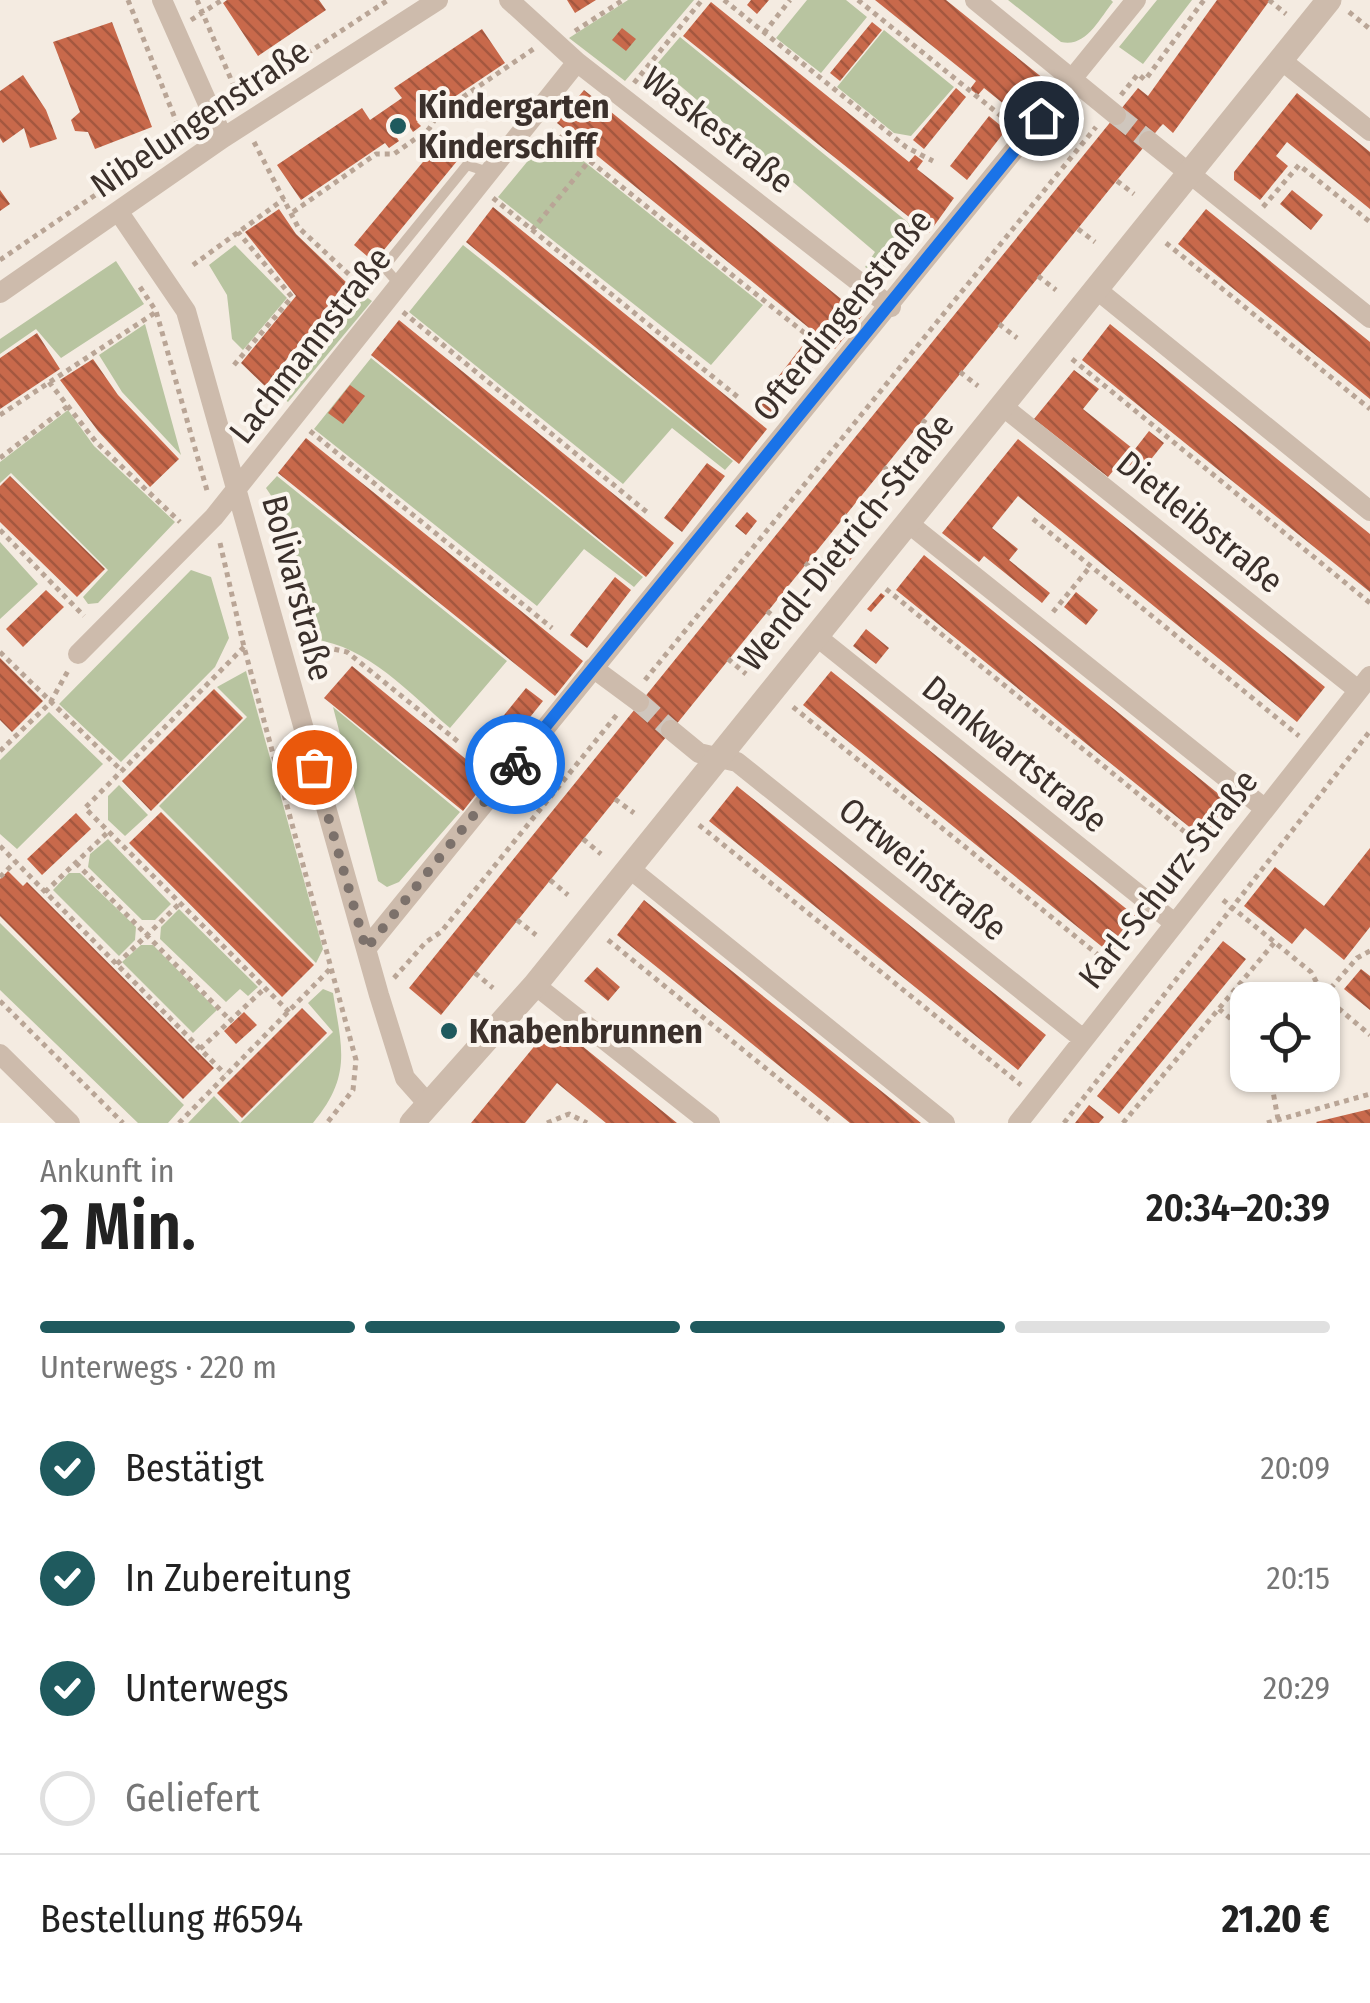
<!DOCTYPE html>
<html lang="de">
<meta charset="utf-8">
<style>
:root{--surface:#fff;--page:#f2f2f2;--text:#222;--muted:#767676;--line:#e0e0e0;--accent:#1f5a5e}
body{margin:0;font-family:"Fira Sans Condensed",sans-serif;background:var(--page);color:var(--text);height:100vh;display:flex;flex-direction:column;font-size:38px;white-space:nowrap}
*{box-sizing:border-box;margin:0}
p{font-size:32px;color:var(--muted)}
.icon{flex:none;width:55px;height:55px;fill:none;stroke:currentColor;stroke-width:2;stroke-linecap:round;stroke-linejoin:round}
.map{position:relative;height:1123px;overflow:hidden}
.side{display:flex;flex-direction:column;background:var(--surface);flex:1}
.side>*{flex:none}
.fabs{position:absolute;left:1230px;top:982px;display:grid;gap:20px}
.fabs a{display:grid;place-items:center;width:110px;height:110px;border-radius:20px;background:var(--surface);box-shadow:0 2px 8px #0004;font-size:50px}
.pin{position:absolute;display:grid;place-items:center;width:85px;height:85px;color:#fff;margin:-42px;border:5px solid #fff;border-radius:50%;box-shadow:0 2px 10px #0007}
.courier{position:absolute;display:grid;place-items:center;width:100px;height:100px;margin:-50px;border:8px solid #1a73e8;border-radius:50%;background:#fff;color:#222;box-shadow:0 2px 12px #0007}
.headline em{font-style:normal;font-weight:600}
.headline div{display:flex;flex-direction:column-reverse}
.headline{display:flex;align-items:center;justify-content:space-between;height:170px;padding:0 40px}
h1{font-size:65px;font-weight:600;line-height:75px}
.bar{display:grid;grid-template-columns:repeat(4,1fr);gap:15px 10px;align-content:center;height:120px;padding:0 40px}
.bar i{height:12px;border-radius:8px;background:var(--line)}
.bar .on{background:var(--accent)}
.bar p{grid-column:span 4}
.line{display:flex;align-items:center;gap:25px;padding:0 40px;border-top:2px solid var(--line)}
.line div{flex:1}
ol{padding:0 40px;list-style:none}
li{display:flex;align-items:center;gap:30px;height:110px}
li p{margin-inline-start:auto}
li .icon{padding:10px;border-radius:50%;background:var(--accent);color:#fff;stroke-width:4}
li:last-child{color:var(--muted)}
li i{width:55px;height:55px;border:5px solid var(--line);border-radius:50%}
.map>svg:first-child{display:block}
.green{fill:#b8c4a0}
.building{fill:url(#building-back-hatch)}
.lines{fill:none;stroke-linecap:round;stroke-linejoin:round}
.minor-tunnel{stroke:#cfc6bd;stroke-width:20;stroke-dasharray:20 10;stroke-linecap:butt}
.path{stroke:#b9a596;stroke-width:5;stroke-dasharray:5 5;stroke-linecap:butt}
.service{stroke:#cdbbac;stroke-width:10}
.minor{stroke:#cdbbac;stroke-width:20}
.tertiary{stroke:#cdbbac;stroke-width:25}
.done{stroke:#7c716b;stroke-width:10;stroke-dasharray:0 18}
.route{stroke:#1a73e8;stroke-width:12}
.poi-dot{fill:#1f5a5e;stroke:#fbf5ee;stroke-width:4}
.labels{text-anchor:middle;stroke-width:8;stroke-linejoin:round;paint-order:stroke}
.poi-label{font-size:35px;font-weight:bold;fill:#3b302b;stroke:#fbf5ee;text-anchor:start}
.street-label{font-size:35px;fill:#3b302b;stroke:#fbf5ee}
</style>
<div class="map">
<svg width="1370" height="1123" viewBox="0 0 1370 1123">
<defs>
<pattern id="building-back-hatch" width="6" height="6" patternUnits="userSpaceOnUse" patternTransform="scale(2.5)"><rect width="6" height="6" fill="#c8694b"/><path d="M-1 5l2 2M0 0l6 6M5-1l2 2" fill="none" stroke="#a4573f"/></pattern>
</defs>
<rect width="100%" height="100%" fill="#f4ebe1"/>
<path class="green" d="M628,0H694L625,81L569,38Z
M807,0H846L867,17L821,73L776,38Z
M1008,0H1111L1113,2C1099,19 1086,48 1061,42Z
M1157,0H1192L1143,64L1119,47Z
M884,30L954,87L911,136L894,133L837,87Z
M680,37L921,233L892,272L879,276L865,267L875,252L656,65Z
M550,134L763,305L711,365L498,197Z
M235,245L287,298L243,350L232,339L227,295L209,265Z
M463,245L733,461L725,470L672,428L623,484L409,312Z
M116,261L144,304L61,358L36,329L0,354V339Z
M351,286L372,301L288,402L268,387Z
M145,324L181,455L122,392L99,355Z
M371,358L643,577L634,587L584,549L537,606L314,429Z
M68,410L94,446L175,522L98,603L88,604L83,597L108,570L11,473L0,483V462Z
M277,476L507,661L450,728C408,692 369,647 313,639L274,500L266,488Z
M0,542L38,584L0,619Z
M191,570L211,577L229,638L215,667L121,762L59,704Z
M246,671L323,949L316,963L159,806L247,717L217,687Z
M333,707L460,812L399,882L387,887L378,881Z
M49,712L103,764L17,849L0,834V760Z
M119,785L148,815L125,836L108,820V796Z
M108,839L171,904L155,920H142L88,867L90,854Z
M69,873H80L136,927L135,940L119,956L53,890Z
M179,909L258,987L248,996L240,989L226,1002L160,939L161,927Z
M0,923L184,1105L168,1123H138L0,990Z
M141,945H153L217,1010L193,1033L122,962Z
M323,989L333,993C342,1049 352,1076 313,1123H188L214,1096L240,1123L333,1032L308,1003Z"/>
<path class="building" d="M227,0H319L326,10L258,56L223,3Z
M567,0H596L575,13Z
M751,0H769L757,14L747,5Z
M875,0H946L1049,83L1020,117L984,88L978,95L970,89L976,81Z
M1217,0H1270L1173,133L1163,124L1160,127L441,1015L409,988L1138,88L1148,96Z
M711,2L909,162L915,155L923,161L917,169L954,198L929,233L683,36Z
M112,22L152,127L95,149L88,132L75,131L71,120L80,112L53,42Z
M872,22L882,30L840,81L830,73Z
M622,28L636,39L626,51L612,40Z
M482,29L505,63L417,122L421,126L413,132L409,126L395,135L399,141L389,148L385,143L301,200L277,165L362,108L370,120L402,98L394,88Z
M23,75L46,110L57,139L30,148L24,128L3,143L0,138V91Z
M956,88L966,97L924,149L913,140Z
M584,90L862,316L835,349L557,123Z
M1297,93L1370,152V209L1287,142L1276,156L1288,166L1260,200L1234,180V172Z
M989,116L1006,130L967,180L950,166Z
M442,139L462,155L374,262L354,245Z
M0,190L10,204L0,211Z
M1292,190L1323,215L1311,230L1280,204Z
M493,207L767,429L739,464L466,242Z
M279,209L296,234L348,284L265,386L241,363L296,296L245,232Z
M1206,209L1370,342V399L1178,244Z
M399,320L674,543L646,577L371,355Z
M1110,324L1370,534V592L1082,360Z
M37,333L60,369L0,409V358Z
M806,341L823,354L774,416L758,403Z
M93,359L118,395L179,459L150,487L98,431L60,380Z
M1074,370L1099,389L1083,409L1132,448L1108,477L1034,419Z
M350,385L365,396L343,424L328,413Z
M1149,431L1164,443L1140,473L1125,462Z
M306,438L583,661L555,696L278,473Z
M1018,439L1325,687L1297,722L1018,496L992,528L1018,549L1009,560L1050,593L1042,603L984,556L979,562L942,533Z
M707,463L725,476L682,532L664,518Z
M10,476L105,569L77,597L0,522V486Z
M747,512L757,521L746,535L735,526Z
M851,546L857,551L845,567L838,562Z
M924,555L1231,804L1203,838L896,590Z
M615,577L631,590L587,648L570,635Z
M46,590L64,607L23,647L6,629Z
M1076,592L1098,610L1086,625L1064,607Z
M881,593L885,596L871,612L867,609Z
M866,629L889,648L876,664L853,646Z
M0,658L43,701L12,732L0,720Z
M352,666L489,778L463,811L324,698Z
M831,671L1139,919L1111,954L803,705Z
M526,688L543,701L493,763L476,750Z
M214,689L243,718L151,811L122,781Z
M737,786L1046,1035L1018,1070L709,821Z
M161,812L314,965L282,997L129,843Z
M76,813L91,829L42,875L27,859Z
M1370,848V927L1344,960L1305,928L1292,944L1244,906L1275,867L1324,906Z
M8,871L23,886L27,882L214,1068L183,1099L0,916V879Z
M644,900L702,947L921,1123H850L725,1022L617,935Z
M1223,941L1246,959L1119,1114L1097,1096Z
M597,967L620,987L608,1001L584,981Z
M1361,969L1370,976V1010L1344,989Z
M302,1008L327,1033L242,1118L217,1093Z
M244,1012L257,1025L236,1044L224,1031Z
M551,1026L560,1028L677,1123H606L557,1083L525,1123H471Z
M1089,1105L1104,1117L1099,1123H1075Z
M1370,1109V1123H1317L1316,1122Z"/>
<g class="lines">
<path class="minor-tunnel" d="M1116,115L1149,141
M639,702L671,730"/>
<path class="path" d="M128,0L182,136
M197,0L239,98
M724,0L906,147L933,161
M858,0L1011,124
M1269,0L1286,14
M1349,12L1370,29
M191,20L222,0
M575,31L623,0
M764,33L790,0
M634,83L702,0
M1121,95L1138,74L1145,80L1204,0
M232,103L388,0
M551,130L827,351
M254,142L298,227L369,293
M1117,181L1134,194
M493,198L739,398
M1263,207L1299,165L1370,222
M293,212L376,154H394L429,129L438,114L535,48
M1078,229L1095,242
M532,230L589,161
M1166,243L1370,409
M0,260L198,125
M193,265L284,199
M1038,276L1056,290
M140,287L156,311L208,494
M403,312L648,513
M999,324L1017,338
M1072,359L1370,603
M234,365L292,297L238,232
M960,372L978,386
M49,382L96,442L180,522
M0,415L156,312
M922,420L940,434
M310,431L552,628
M0,458L68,406
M884,467L901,482
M844,515L862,530
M1033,519L1299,736
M0,530L84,616
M220,543L244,647L356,1060L353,1090L327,1123
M805,563L830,583
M886,589L1207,850
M767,611L785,626
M1053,612L1089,568
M244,647L85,808L289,1012
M305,651L324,647L347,652L461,744
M0,652L122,771
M728,659L746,674
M645,680L1096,127
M793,707L1113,967
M0,751L50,703L69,669
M615,799L634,813
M699,825L1021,1085
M583,839L601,854
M0,846L225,1074
M76,863L230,1020
M0,877L15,862
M550,880L568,895
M45,892L108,832
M1223,900L1311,972L1324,996L1370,1035
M517,920L536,935
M608,940L833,1123
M117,964L179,904
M475,973L493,988
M394,978L426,942L441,932L619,712
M1324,996L1357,958L1370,951
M0,1001L123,1123
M1219,1009L1248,1033
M200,1049L265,988
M1270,1075L1278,1119
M179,1123L331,968
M547,1123L569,1114L587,1123
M1064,1123L1370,731
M1123,1123L1274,943
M1267,1123L1370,1094"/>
<path class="service" d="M399,284L384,267L467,165L488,172"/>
<path class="minor" d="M162,0L223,138
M509,0L577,62L891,307
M975,0L1116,115
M1281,60L1370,131
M1149,141L1370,318
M118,211L186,311L379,995L405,1078L429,1105
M1096,289L1370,511
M0,293L223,138L438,0
M1001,405L1358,690
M908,523L1264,808
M816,636L1173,922
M78,654L214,517L577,62
M593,668L639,702
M671,730L699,753L737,762L1083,1039
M629,868L945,1123
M366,949L1136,0
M535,985L710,1123
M0,1054L70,1123
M1018,1123L1370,676"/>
<path class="tertiary" d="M412,1123L535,985L1329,0"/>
</g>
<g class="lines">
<path class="done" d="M314,767L366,949L515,764"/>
<path class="route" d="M515,764L1041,118"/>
</g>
<g class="poi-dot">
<circle cx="398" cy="126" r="10"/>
<circle cx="449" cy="1031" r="10"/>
</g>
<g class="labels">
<g class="poi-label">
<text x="418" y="118">Kindergarten<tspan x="418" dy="40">Kinderschiff</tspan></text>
<text x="469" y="1043">Knabenbrunnen</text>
</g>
<g class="street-label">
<text transform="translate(200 118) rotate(-34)" y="12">Nibelungenstraße</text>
<text transform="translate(718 130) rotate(38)" y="12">Waskestraße</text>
<text transform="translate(842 315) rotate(-51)" y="12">Ofterdingenstraße</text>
<text transform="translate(310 345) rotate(-52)" y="12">Lachmannstraße</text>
<text transform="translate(1200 522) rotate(39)" y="12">Dietleibstraße</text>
<text transform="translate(846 542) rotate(-51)" y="12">Wendl-Dietrich-Straße</text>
<text transform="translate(298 588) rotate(75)" y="12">Bolivarstraße</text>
<text transform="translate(1015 754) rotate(39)" y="12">Dankwartstraße</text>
<text transform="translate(923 869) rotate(39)" y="12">Ortweinstraße</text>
<text transform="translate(1168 879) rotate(-52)" y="12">Karl-Schurz-Straße</text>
</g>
</g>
</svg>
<div class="fabs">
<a><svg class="icon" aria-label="locate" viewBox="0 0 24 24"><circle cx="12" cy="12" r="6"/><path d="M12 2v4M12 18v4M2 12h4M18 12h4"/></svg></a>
</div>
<div class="pin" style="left:314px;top:767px;background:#ea580c"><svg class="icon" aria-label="bag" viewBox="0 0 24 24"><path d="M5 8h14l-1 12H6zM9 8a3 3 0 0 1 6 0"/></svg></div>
<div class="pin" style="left:1041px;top:118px;background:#1f2937"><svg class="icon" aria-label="home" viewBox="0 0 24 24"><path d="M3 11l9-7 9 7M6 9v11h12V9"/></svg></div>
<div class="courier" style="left:515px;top:764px"><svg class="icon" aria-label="bike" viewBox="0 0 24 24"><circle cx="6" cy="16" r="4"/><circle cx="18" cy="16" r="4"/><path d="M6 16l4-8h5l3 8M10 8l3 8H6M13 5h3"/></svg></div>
</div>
<section class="side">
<div class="headline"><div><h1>2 Min.</h1><p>Ankunft in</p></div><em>20:34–20:39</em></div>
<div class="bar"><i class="on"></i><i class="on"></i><i class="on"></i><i></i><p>Unterwegs · 220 m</p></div>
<ol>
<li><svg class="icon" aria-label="check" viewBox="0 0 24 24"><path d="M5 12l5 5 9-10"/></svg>Bestätigt<p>20:09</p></li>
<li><svg class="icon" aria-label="check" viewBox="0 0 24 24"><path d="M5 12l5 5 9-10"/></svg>In Zubereitung<p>20:15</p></li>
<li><svg class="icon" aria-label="check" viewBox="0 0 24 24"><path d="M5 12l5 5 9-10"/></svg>Unterwegs<p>20:29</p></li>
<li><i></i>Geliefert</li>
</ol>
<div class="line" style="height:130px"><div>Bestellung #6594</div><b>21.20 €</b></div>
</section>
